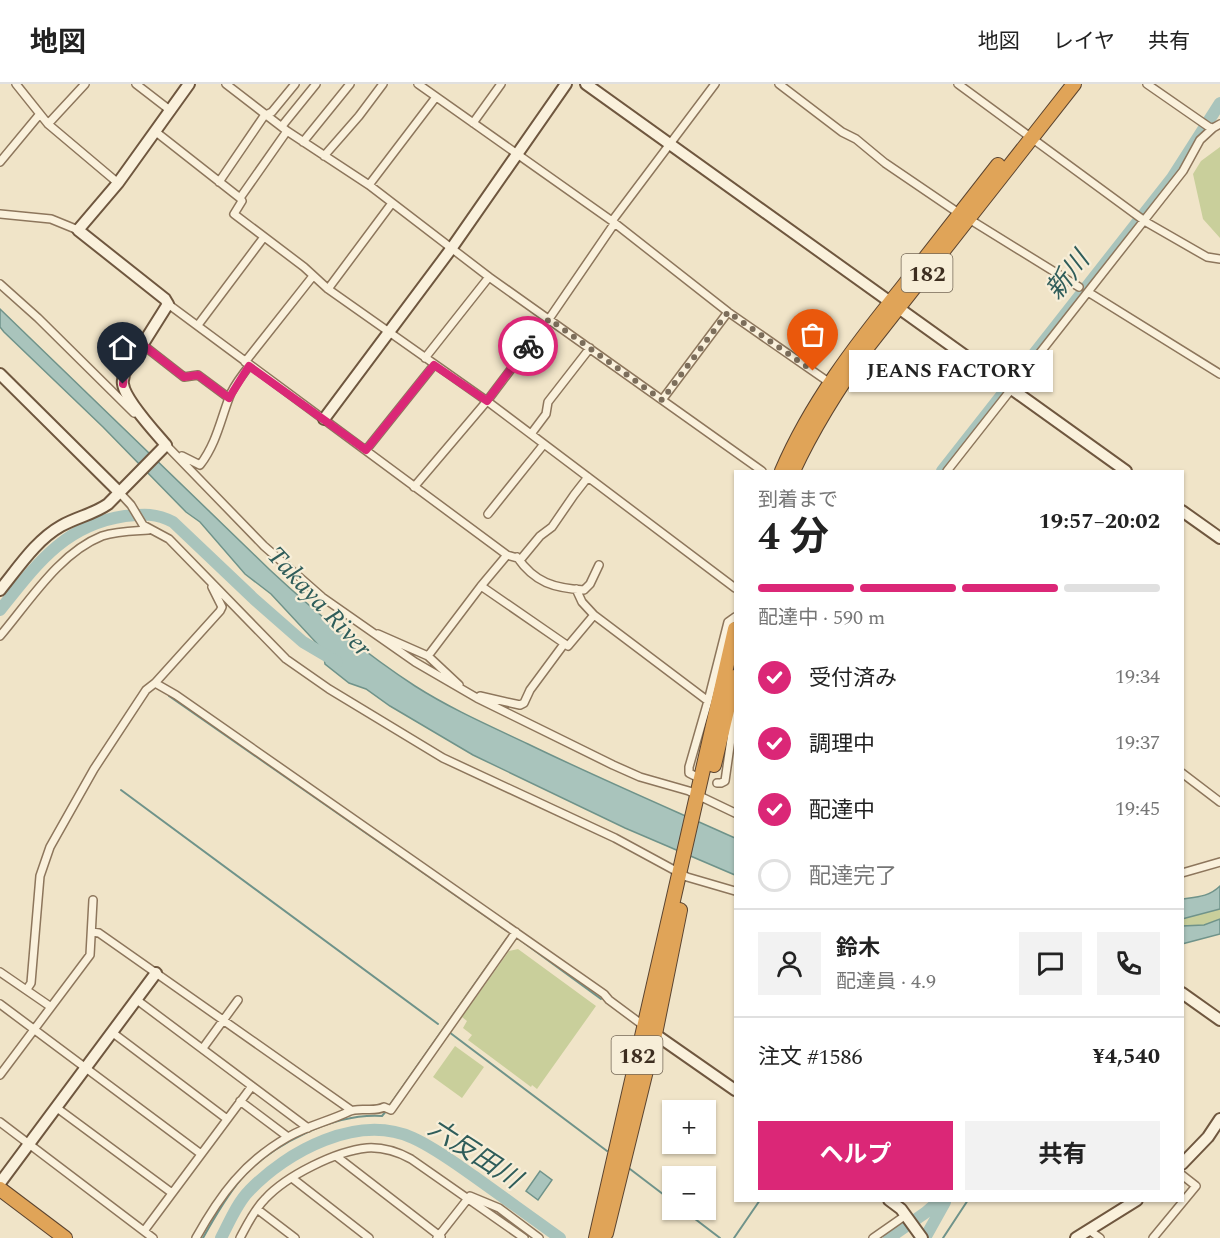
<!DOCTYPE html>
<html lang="ja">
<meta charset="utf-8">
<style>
:root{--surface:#fff;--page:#f2f2f2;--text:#222;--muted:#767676;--line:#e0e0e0;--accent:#db2777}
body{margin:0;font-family:Spectral,"Noto Sans JP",serif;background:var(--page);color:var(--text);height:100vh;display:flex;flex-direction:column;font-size:22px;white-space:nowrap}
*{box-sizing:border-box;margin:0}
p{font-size:20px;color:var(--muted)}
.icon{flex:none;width:33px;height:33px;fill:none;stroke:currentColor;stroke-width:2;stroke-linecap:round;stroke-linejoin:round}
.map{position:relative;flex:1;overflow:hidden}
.side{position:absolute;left:734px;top:386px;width:450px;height:732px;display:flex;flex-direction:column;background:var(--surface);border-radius:0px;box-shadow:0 2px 4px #0004}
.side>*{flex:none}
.fabs{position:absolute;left:662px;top:1016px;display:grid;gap:12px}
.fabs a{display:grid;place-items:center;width:54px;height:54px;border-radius:0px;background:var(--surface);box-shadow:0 2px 4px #0004;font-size:30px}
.pin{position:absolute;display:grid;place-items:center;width:51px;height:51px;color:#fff;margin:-62px -26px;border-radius:50% 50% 50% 0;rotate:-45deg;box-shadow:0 0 6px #0007}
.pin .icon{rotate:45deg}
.courier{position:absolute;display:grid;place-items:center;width:60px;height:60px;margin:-30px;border:4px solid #db2777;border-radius:50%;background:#fff;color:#222;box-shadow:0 2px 8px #0007}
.bubble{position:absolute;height:42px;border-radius:0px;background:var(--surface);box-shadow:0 2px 4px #0004;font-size:20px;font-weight:700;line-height:42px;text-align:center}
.head em{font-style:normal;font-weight:700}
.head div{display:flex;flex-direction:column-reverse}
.head{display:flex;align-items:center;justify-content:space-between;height:102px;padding:0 24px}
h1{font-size:39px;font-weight:700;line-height:45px}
.bar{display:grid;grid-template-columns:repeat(4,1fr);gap:9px 6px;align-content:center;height:72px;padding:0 24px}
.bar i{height:8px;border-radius:4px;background:var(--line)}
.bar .on{background:var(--accent)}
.bar p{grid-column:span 4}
.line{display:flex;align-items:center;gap:15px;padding:0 24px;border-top:2px solid var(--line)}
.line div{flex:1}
.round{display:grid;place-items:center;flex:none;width:63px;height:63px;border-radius:0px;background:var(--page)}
ol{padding:0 24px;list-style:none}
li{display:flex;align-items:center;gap:18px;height:66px}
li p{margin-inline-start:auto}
li .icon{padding:6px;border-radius:50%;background:var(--accent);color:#fff;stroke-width:4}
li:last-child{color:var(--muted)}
li i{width:33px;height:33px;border:3px solid var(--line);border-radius:50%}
.action{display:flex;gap:12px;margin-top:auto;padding:12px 24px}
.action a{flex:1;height:69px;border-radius:0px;background:var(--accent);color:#fff;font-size:24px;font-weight:700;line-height:69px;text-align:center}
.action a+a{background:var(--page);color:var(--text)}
header{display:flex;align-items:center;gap:36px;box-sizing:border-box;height:84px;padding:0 30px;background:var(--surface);border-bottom:2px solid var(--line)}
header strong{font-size:28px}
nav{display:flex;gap:33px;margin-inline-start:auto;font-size:21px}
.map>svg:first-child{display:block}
.green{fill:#c9cf9b}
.water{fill:#a9c4bc;stroke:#6f938a;stroke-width:1.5}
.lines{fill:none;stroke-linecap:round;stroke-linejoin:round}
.stream{stroke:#6f938a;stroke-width:2}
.river{stroke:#a9c4bc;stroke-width:12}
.street-casing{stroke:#8d765c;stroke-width:10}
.secondary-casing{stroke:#6f573f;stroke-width:14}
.highway-casing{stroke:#5b4430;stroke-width:16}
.street{stroke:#faf1dc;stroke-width:7}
.secondary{stroke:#faf1dc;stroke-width:10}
.highway{stroke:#e0a458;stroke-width:14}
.done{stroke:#7c6e5b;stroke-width:6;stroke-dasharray:0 10.8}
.route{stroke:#db2777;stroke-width:8}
.labels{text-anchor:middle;stroke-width:4.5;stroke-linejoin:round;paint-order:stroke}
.shield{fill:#f7eed8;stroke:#756857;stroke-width:1.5}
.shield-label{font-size:22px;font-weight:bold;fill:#3d2e20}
.water-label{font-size:26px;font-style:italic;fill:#2f5d5a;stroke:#f7eed8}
</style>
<header>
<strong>地図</strong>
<nav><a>地図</a><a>レイヤ</a><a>共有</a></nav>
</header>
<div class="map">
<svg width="1220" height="1154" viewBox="0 0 1220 1154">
<rect width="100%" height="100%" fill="#f0e4c8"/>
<path class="green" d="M1220,63V154L1203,135L1193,90L1201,77Z
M1220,825V835L1204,841L1182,842V835Z
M518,865L596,922L537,1005L532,1001L531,1003L468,956L472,951L463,944L467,937L462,933L509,867Z
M455,962L484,983L462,1014L433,993Z"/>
<path class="water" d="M0,225L270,486C315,528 363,568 415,602C451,625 490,642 528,660C596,693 666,723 735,754V791L625,744L473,671L390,622L366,605L349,599L325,580L323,566L271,510L245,490L200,438L186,428L103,343L4,248L0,243Z
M1220,802V825L1182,835V815C1196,813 1209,813 1220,802Z
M1220,835V850L1182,860V842L1204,841Z
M540,1087L552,1096L538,1116L526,1107Z"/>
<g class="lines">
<path class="stream" d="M169,612L507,847
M121,706L438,940
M516,853L601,915
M449,948L607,1067
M389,1022L507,854
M630,1085L672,1117
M682,1125L720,1154
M203,1154C214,1134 226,1113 241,1095C272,1060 334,1029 382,1032L387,1026
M734,1154L760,1116
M943,1154L968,1116"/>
<path class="river" d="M942,387L1172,94L1220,19
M0,526C36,481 64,441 125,432C144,430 156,429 173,438L254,515L303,558L337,578
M221,1154C229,1139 237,1119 249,1107C287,1067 358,1029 413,1054C435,1064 455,1079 475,1093C503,1113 532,1134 560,1154
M889,1154L925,1129L940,1116
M925,1154L945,1118"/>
<g class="street-casing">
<path id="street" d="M16,0L48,40L118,99
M136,0L171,27
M226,0L287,47L369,101L489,193L762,387
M418,0L612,137L728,228L830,299
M779,0L842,48L856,55L885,79L960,130
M958,0L1146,138L1207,173L1220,175
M1147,0L1209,43L1213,44L1220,40
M473,39L501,0
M48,40L85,0
M282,42L316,0
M156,48L240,114L242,117L234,130L304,183L328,205L487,317L735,504
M303,58L350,0
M324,72L359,32L383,0
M0,78L39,31
M219,98L264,32L272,28L295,0
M369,101L436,13
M240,114L287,47
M0,130L51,135L78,146
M969,135L1079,203
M612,137L715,0
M0,200L38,234L134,329
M328,205L392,119
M1088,208L1220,290
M168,220L507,471L481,502L568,562L594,531L582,518L576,505
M198,241L264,153
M143,261L184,293L198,291L229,314
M425,274L489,193
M245,278L313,192
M662,316L728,228
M531,350L546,330L548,318L590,264
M166,361L264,462L322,513L415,578L477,614L613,681L640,693L689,707L735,729
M366,366L434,281
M182,372L200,381C216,360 220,338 229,314C233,302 242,292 249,282
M947,387L1183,87L1200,56L1213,44
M414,403L487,317L549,235L614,140
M119,408L131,421L143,441L169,455L286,575L329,605L443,674L615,754L687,793L735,807
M488,430L544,360
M507,471L521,475L540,452L552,443L574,411L588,393
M517,473C535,499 554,504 584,506L590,500L599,481
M594,531L708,617
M378,550L428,572L459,601
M0,552C29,518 59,469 102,452C117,447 133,447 148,446
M428,572L481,502
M155,599L176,611L604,910L609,916L644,942
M480,612L520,621L524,619L530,606L564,560
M1182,689L1220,718
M695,692L689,689V683L708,617L728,538L735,533
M717,699H721L725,697L735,627
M1182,789L1220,778
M92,848L99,849L351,1026
M0,888L51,923
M27,905L31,899L40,792L50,763L94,685L146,606L155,599L220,527L222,523L212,503
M137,916L308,1044
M0,920L201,1070
M113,949L227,1035
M203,964L238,916
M0,991L90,871L93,816
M240,1017L288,1053
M57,1024L172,1109
M0,1038L153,1154
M336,1072L441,1153
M292,1094L369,1154
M257,1125L295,1154
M1089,1146L1100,1154
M144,1147L252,1002
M196,1154C220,1111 244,1078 288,1053C307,1042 329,1037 348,1028C359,1022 373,1029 384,1023L391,1026L516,848
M240,1154C247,1141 254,1126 265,1115C286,1092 336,1067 367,1064C383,1063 398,1068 411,1075L524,1154
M437,1154L470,1112L499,1124L539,1154
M873,1154L906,1131
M1153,1154L1196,1102L1182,1091"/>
</g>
<g class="secondary-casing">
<path id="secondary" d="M586,0L1126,387
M0,290L119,408
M324,335L451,165L566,0
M1182,427L1220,454
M0,506C18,484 36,456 61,442C77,433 94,430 108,420L166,361C155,348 125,316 123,300C122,297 124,294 124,290L168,220L165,215L78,146L118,99L189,0
M1182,909L1220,936
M649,946L735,1006
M1182,1080L1208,1053L1220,1035
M0,1099L156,889
M889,1116L901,1125L922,1154
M1076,1154L1137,1116"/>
</g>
<g class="highway-casing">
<path id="highway" d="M782,387C811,319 856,261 902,204C934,163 966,122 998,81
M793,387C814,342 840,301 869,261L1074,0
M714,681L735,593
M0,1105L65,1154
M606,1149L655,950L680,826
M596,1154L735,545"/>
</g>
<use href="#street" class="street"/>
<use href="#secondary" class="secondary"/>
<use href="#highway" class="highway"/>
</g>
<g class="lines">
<path class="done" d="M528,262L549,235L662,316L728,228L813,287"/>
<path class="route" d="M123,300L124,290L143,261L184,293L198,291L229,314L249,282L366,366L434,281L487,317L528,262"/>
</g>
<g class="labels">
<g class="shield">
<rect x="901.5" y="170" width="51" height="38" rx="4.5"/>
<rect x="611.5" y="952" width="51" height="38" rx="4.5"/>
</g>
<g class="shield-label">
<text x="927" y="197">182</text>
<text x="637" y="979">182</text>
</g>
<g class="water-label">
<text transform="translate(1067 191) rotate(-52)" y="9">新川</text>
<text transform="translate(320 517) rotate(47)" y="9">Takaya River</text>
<text transform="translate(475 1069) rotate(33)" y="9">六反田川</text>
</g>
</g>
</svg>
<div class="fabs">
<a>+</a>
<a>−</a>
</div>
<div class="pin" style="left:813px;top:287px;background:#ea580c"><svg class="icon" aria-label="bag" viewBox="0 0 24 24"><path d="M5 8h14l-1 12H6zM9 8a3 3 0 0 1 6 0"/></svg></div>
<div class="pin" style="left:123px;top:300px;background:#1f2937"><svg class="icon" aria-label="home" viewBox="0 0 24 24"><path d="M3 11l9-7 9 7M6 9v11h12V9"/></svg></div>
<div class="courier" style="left:528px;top:262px"><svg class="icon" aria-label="bike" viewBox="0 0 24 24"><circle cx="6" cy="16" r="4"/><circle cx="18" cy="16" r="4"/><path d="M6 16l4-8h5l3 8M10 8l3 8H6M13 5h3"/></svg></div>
<div class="bubble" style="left:849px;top:266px;width:204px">JEANS FACTORY</div>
<section class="side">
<div class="head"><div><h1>4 分</h1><p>到着まで</p></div><em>19:57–20:02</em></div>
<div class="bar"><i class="on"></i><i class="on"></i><i class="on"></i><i></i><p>配達中 · 590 m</p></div>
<ol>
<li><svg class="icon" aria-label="check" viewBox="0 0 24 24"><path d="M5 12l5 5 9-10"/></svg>受付済み<p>19:34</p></li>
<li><svg class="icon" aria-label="check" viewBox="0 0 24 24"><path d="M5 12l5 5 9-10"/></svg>調理中<p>19:37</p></li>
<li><svg class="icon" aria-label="check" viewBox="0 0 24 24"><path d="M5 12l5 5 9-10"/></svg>配達中<p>19:45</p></li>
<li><i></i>配達完了</li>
</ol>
<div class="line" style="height:108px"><a class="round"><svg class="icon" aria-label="person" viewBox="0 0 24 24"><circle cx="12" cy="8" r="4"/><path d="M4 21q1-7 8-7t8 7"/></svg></a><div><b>鈴木</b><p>配達員 · 4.9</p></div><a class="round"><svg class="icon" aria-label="chat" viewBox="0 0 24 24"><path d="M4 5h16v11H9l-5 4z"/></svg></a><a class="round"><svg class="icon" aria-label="phone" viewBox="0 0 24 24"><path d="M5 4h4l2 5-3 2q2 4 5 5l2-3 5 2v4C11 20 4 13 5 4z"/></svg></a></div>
<div class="line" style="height:78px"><div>注文 #1586</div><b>¥4,540</b></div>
<div class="action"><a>ヘルプ</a><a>共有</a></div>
</section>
</div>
